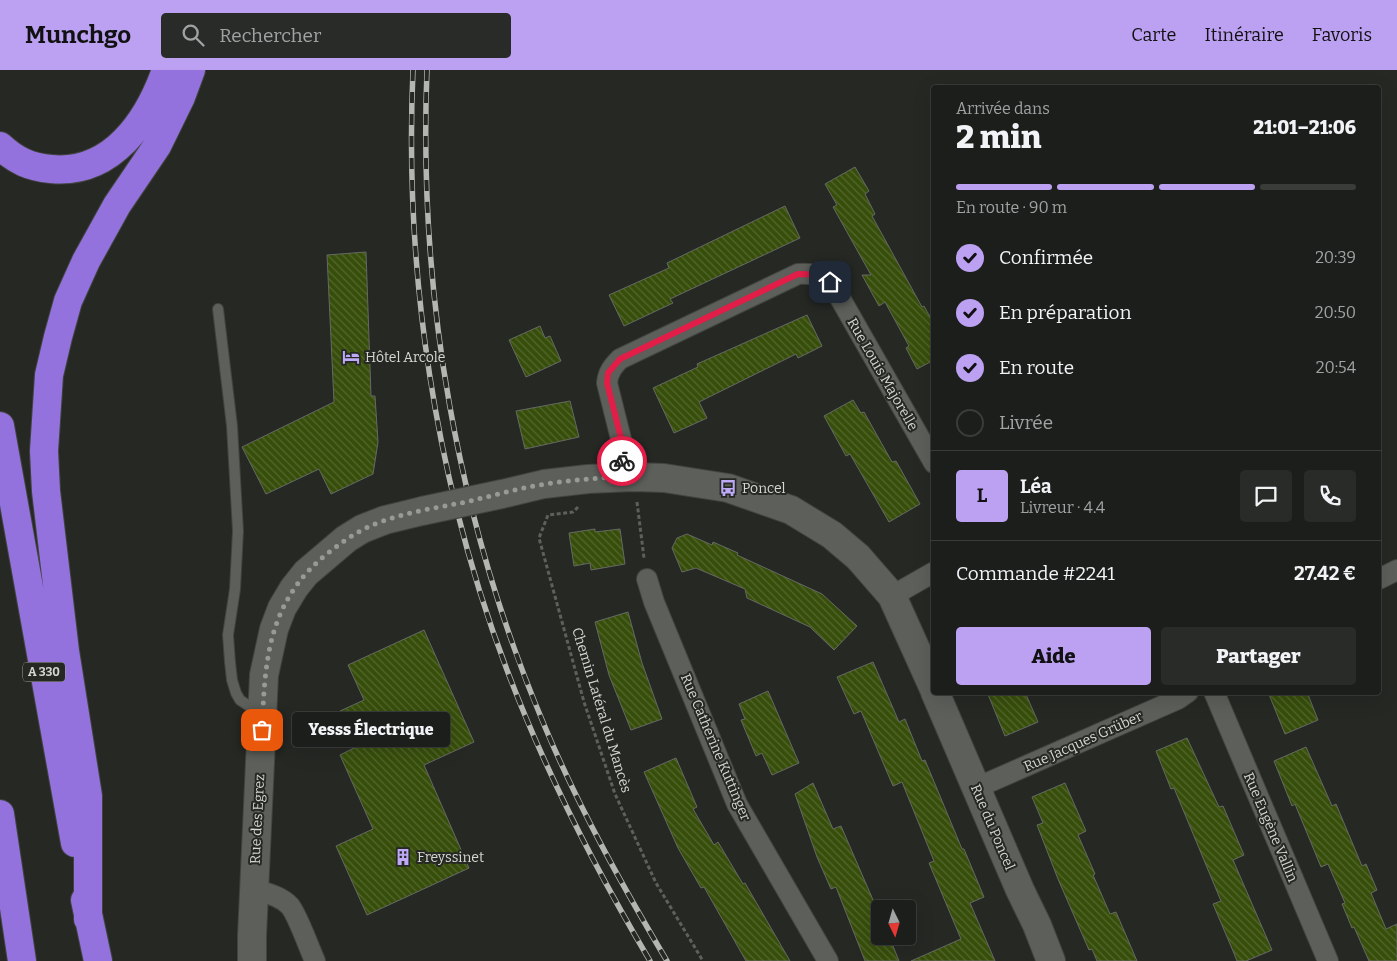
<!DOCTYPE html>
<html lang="fr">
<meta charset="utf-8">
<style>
:root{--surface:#1c1e1b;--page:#292b28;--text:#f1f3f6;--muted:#a0a2a3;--line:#3a3c3a;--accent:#bca0f2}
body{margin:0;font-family:Bitter,serif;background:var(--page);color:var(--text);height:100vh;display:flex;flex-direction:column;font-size:19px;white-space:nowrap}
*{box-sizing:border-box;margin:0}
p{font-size:16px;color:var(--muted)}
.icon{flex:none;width:28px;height:28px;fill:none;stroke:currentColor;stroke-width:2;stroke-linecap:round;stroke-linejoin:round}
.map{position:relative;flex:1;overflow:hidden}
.sheet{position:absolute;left:931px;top:15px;width:450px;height:610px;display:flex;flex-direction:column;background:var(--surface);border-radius:5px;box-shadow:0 5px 20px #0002,0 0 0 1px var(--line)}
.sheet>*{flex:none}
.needle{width:32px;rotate:175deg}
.fabs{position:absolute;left:871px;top:830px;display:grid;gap:10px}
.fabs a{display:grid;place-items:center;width:45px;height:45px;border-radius:5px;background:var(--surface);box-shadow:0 5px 20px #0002,0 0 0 1px var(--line);font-size:25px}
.pin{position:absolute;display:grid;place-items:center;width:42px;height:42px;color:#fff;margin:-21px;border-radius:10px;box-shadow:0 2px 8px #0006}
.courier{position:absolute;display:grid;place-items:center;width:50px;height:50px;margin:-25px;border:4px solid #e11d48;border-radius:50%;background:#fff;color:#222;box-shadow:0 1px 6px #0007}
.bubble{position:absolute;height:35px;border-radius:5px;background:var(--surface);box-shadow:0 5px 20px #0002,0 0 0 1px var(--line);font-size:16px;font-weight:800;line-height:35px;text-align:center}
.overview em{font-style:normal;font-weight:800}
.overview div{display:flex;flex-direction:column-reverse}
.overview{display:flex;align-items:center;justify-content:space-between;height:85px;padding:0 25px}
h1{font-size:32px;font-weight:800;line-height:38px}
.bar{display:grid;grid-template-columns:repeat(4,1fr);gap:8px 5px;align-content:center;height:60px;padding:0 25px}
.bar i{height:6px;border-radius:4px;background:var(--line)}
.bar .active{background:var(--accent)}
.bar p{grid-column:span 4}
.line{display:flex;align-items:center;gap:12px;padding:0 25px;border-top:1px solid var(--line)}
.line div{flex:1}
.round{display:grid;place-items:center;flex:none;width:52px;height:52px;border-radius:5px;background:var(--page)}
ol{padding:0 25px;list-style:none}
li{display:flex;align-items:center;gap:15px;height:55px}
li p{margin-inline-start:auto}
li .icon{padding:5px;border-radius:50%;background:var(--accent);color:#111;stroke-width:4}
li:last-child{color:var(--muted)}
li i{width:28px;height:28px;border:2px solid var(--line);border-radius:50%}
.cta{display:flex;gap:10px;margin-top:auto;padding:10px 25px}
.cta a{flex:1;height:58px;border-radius:5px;background:var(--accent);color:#111;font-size:20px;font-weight:800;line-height:58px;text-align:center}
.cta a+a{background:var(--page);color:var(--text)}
header{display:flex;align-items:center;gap:30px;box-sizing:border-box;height:70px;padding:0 25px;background:var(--accent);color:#111}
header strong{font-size:24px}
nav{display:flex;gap:28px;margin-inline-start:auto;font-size:18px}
.search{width:350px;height:45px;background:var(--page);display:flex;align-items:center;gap:12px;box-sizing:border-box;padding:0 18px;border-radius:5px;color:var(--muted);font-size:19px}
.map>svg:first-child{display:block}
.building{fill:url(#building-back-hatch);stroke:#666964}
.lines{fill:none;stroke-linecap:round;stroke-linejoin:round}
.lane-casing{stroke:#424440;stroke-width:12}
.street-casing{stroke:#424440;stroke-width:22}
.secondary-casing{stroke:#424440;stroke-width:30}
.highway-casing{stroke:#424440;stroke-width:30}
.path{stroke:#5e605c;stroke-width:3;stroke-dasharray:4 2.5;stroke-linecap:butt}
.lane{stroke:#5c5f5a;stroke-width:10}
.street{stroke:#5c5f5a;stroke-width:20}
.secondary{stroke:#5c5f5a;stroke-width:28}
.highway{stroke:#9372de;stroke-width:28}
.rail-casing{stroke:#b4b6b2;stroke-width:5.5}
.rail{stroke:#262824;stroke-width:4;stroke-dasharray:11;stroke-linecap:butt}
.secondary-bridge-casing{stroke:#424440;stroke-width:30;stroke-linecap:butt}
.secondary-bridge{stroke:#5c5f5a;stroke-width:28}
.done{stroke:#989a96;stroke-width:5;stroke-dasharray:0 9}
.route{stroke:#e11d48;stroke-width:6}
.labels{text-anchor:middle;stroke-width:4;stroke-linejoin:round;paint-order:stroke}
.shield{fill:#262824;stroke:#a0a29e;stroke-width:1}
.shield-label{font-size:12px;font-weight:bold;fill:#d5d7d3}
.poi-label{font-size:14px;fill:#d5d7d3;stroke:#262824;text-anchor:start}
.street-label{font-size:14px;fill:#d5d7d3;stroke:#262824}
</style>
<header>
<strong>Munchgo</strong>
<div class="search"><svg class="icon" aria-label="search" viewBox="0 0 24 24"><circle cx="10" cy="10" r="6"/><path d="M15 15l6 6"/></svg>Rechercher</div>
<nav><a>Carte</a><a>Itinéraire</a><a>Favoris</a></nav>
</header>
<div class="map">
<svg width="1397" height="891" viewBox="0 0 1397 891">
<defs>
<pattern id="building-back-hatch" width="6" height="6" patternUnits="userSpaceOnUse" patternTransform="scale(1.25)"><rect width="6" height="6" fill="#374e0b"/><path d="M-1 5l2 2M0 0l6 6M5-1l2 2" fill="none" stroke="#53672e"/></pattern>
</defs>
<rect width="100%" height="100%" fill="#262824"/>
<path class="building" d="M855,97L869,121L865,124L875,144L872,146L922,237L924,236L934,254V290L917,299L906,278L909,276L885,232L879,236L862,205H871L833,137L837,135L825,114Z
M785,136L800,168L670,229L673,233L624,256L609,225L669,198L667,193Z
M366,182L371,326H375L378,372L373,404L331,424L319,399L266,424L242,377L334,332L327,185Z
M807,245L822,276L798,288L796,284L699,332L707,348L674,363L653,318L698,297L697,294Z
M540,256L545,268L550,266L561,291L526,307L509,270Z
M853,330L861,343L864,342L892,392L896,391L920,434L889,452L850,384L846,386L824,346Z
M570,331L579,367L525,379L516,341Z
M595,459V462L620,459L625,494L591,500L590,493L574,496L569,463Z
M687,464L712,475L713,472L738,483L737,485L822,524L857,556L834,580L810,557L747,528L745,519L696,498L682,502L672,478L677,468Z
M628,542L642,593L662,649L631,660L609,605L595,552Z
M424,560L474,672L424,695L469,798L367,845L336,776L373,759L340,685L356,677L340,641L364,630L348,595Z
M873,592L899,652L905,649L922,691L925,690L962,779H964L984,827L970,833L995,891H911L961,869L929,793L934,791L902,712L893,716L861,641L854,644L837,607Z
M768,621L799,693L772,705L762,683L756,686L741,650L745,649L739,634Z
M987,622H1025L1038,652L1005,666Z
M1268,622H1307L1318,650L1285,664Z
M1187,668L1219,737L1223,736L1244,785L1233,790L1272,880L1246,891H1237L1233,881L1213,834L1221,831L1174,718L1171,719L1156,681Z
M1306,677L1332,736L1336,734L1362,796L1366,794L1377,820L1371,823L1386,859L1397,854V891H1369L1354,857L1352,858L1342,834L1345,833L1328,794L1321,797L1295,734L1292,736L1274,691Z
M676,688L697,737L693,739L714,775L718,772L743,814L745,813L790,891H746L704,817L701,818L678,778L644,702Z
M813,713L833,759L841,756L880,846V866H889L899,891H865L836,817L831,819L817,787L795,724Z
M1065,713L1086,761L1078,765L1095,804L1093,805L1110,844L1116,842L1137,891H1097L1092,879L1089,880L1058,809L1037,755L1043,753L1032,727Z"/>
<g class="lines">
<g class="lane-casing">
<path id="lane" d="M218,239L232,356L238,461L235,519L228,565L230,592L232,610L236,623L240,630L249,636L260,639"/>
</g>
<g class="street-casing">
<path id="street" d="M621,407V369L607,313C608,302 613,296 620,289L798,204C816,203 826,206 836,221L934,393
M647,509L654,532L737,734L828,891
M1379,509L1397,500
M892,526L934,502
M1214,622L1328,891
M976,718L1178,629L1188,622
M254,819C266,823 281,826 290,836C298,846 309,878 315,891"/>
</g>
<g class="secondary-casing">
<path id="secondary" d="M502,424L544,414L588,409L633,407L664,408L728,418L791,440L832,465L858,487L892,526L934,619
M935,622L1020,820L1037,855L1051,891
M252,891V866L264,605L274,559L282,538L294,518L306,503L346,469L362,459L385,450L422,441"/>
</g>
<g class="highway-casing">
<path id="highway" d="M0,76C16,91 30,97 51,99C112,105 148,51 166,0
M0,356L75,773
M0,744L22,891
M85,830L98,891
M88,849V726L65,581L46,421L44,381L49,305L58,267L68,231L86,191L117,135L157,76L181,27L191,0"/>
</g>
<path class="path" d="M637,432L644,488
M578,437L573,442L548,445L539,468L584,632L615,724L656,813L703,891"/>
<use href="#lane" class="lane"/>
<use href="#street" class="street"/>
<use href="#secondary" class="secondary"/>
<use href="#highway" class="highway"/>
<g class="rail-casing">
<path id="rail" d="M413,0C404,202 435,411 507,600C545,701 595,798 650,891
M427,0C418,225 457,450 545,657C579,738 622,815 667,891"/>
</g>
<use href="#rail" class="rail"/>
<g class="secondary-bridge-casing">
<path id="secondary-bridge" d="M422,441L502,424"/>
</g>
<use href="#secondary-bridge" class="secondary-bridge"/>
</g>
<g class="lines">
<path class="done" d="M262,660C265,588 268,531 328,483C346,469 362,458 383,451C408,442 435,438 461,433C489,427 517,418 546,414C571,410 596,408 621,407L622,391"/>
<path class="route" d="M622,391L621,368L607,313L608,303L620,289L798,204C811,204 819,205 830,212"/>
</g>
<defs>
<g id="hotel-bare" transform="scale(1.35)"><path d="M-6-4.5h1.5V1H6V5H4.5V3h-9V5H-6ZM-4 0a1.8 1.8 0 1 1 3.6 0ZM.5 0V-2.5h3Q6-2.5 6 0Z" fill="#bda9f5" stroke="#262824" stroke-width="2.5" paint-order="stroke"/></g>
<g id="bus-bare" transform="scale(1.35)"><path d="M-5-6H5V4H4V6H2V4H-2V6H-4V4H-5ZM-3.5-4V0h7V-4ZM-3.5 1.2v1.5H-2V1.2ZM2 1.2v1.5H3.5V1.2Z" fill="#bda9f5" stroke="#262824" stroke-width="2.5" paint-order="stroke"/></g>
<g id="building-bare" transform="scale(1.35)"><path d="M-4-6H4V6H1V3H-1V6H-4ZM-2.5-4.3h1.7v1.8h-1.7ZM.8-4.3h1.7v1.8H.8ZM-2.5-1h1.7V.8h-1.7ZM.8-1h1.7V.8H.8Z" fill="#bda9f5" stroke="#262824" stroke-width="2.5" paint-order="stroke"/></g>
</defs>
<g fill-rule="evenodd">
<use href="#hotel-bare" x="351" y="287"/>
<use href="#bus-bare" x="728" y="418"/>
<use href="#building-bare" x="403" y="787"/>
</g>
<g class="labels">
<rect class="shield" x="23" y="592.5" width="42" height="19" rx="4"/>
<g class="shield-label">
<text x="44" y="606">A 330</text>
</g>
<g class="poi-label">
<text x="365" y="292">Hôtel Arcole</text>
<text x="742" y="423">Poncel</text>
<text x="417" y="792">Freyssinet</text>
</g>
<g class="street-label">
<text transform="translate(883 304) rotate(60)" y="5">Rue Louis Majorelle</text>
<text transform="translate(602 640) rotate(73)" y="5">Chemin Latéral du Mancès</text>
<text transform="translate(1083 671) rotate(-24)" y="5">Rue Jacques Grüber</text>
<text transform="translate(716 677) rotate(67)" y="5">Rue Catherine Kuttinger</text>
<text transform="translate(257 749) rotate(-87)" y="5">Rue des Egrez</text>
<text transform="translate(993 757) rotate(67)" y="5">Rue du Poncel</text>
<text transform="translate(1271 757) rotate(67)" y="5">Rue Eugène Vallin</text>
</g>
</g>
</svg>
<div class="fabs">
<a><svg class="needle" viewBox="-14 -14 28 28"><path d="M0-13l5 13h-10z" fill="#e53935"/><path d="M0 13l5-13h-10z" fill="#a0a2a3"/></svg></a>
</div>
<div class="pin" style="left:262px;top:660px;background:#ea580c"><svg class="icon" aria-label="bag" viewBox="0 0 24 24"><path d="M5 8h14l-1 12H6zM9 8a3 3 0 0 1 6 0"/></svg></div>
<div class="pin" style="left:830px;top:212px;background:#1f2937"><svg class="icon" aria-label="home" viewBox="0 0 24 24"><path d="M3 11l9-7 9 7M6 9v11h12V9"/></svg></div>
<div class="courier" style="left:622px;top:391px"><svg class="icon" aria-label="bike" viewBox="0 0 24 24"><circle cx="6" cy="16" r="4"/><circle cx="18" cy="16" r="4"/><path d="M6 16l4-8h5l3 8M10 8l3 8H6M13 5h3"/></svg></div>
<div class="bubble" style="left:292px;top:642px;width:158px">Yesss Électrique</div>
<section class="sheet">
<div class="overview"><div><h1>2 min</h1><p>Arrivée dans</p></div><em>21:01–21:06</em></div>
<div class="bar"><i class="active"></i><i class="active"></i><i class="active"></i><i></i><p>En route · 90 m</p></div>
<ol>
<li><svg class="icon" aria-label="check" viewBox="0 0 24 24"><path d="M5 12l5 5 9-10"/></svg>Confirmée<p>20:39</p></li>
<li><svg class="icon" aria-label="check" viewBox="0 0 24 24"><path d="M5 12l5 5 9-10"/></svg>En préparation<p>20:50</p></li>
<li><svg class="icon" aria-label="check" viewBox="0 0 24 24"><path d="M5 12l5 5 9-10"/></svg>En route<p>20:54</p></li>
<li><i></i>Livrée</li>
</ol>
<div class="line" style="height:90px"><b class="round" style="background:var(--accent);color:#111">L</b><div><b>Léa</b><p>Livreur · 4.4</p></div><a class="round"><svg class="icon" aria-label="chat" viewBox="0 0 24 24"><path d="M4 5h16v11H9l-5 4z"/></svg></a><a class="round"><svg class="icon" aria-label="phone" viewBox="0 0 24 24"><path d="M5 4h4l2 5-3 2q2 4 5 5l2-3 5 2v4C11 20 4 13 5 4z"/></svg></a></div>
<div class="line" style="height:65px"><div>Commande #2241</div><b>27.42 €</b></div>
<div class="cta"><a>Aide</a><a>Partager</a></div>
</section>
</div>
